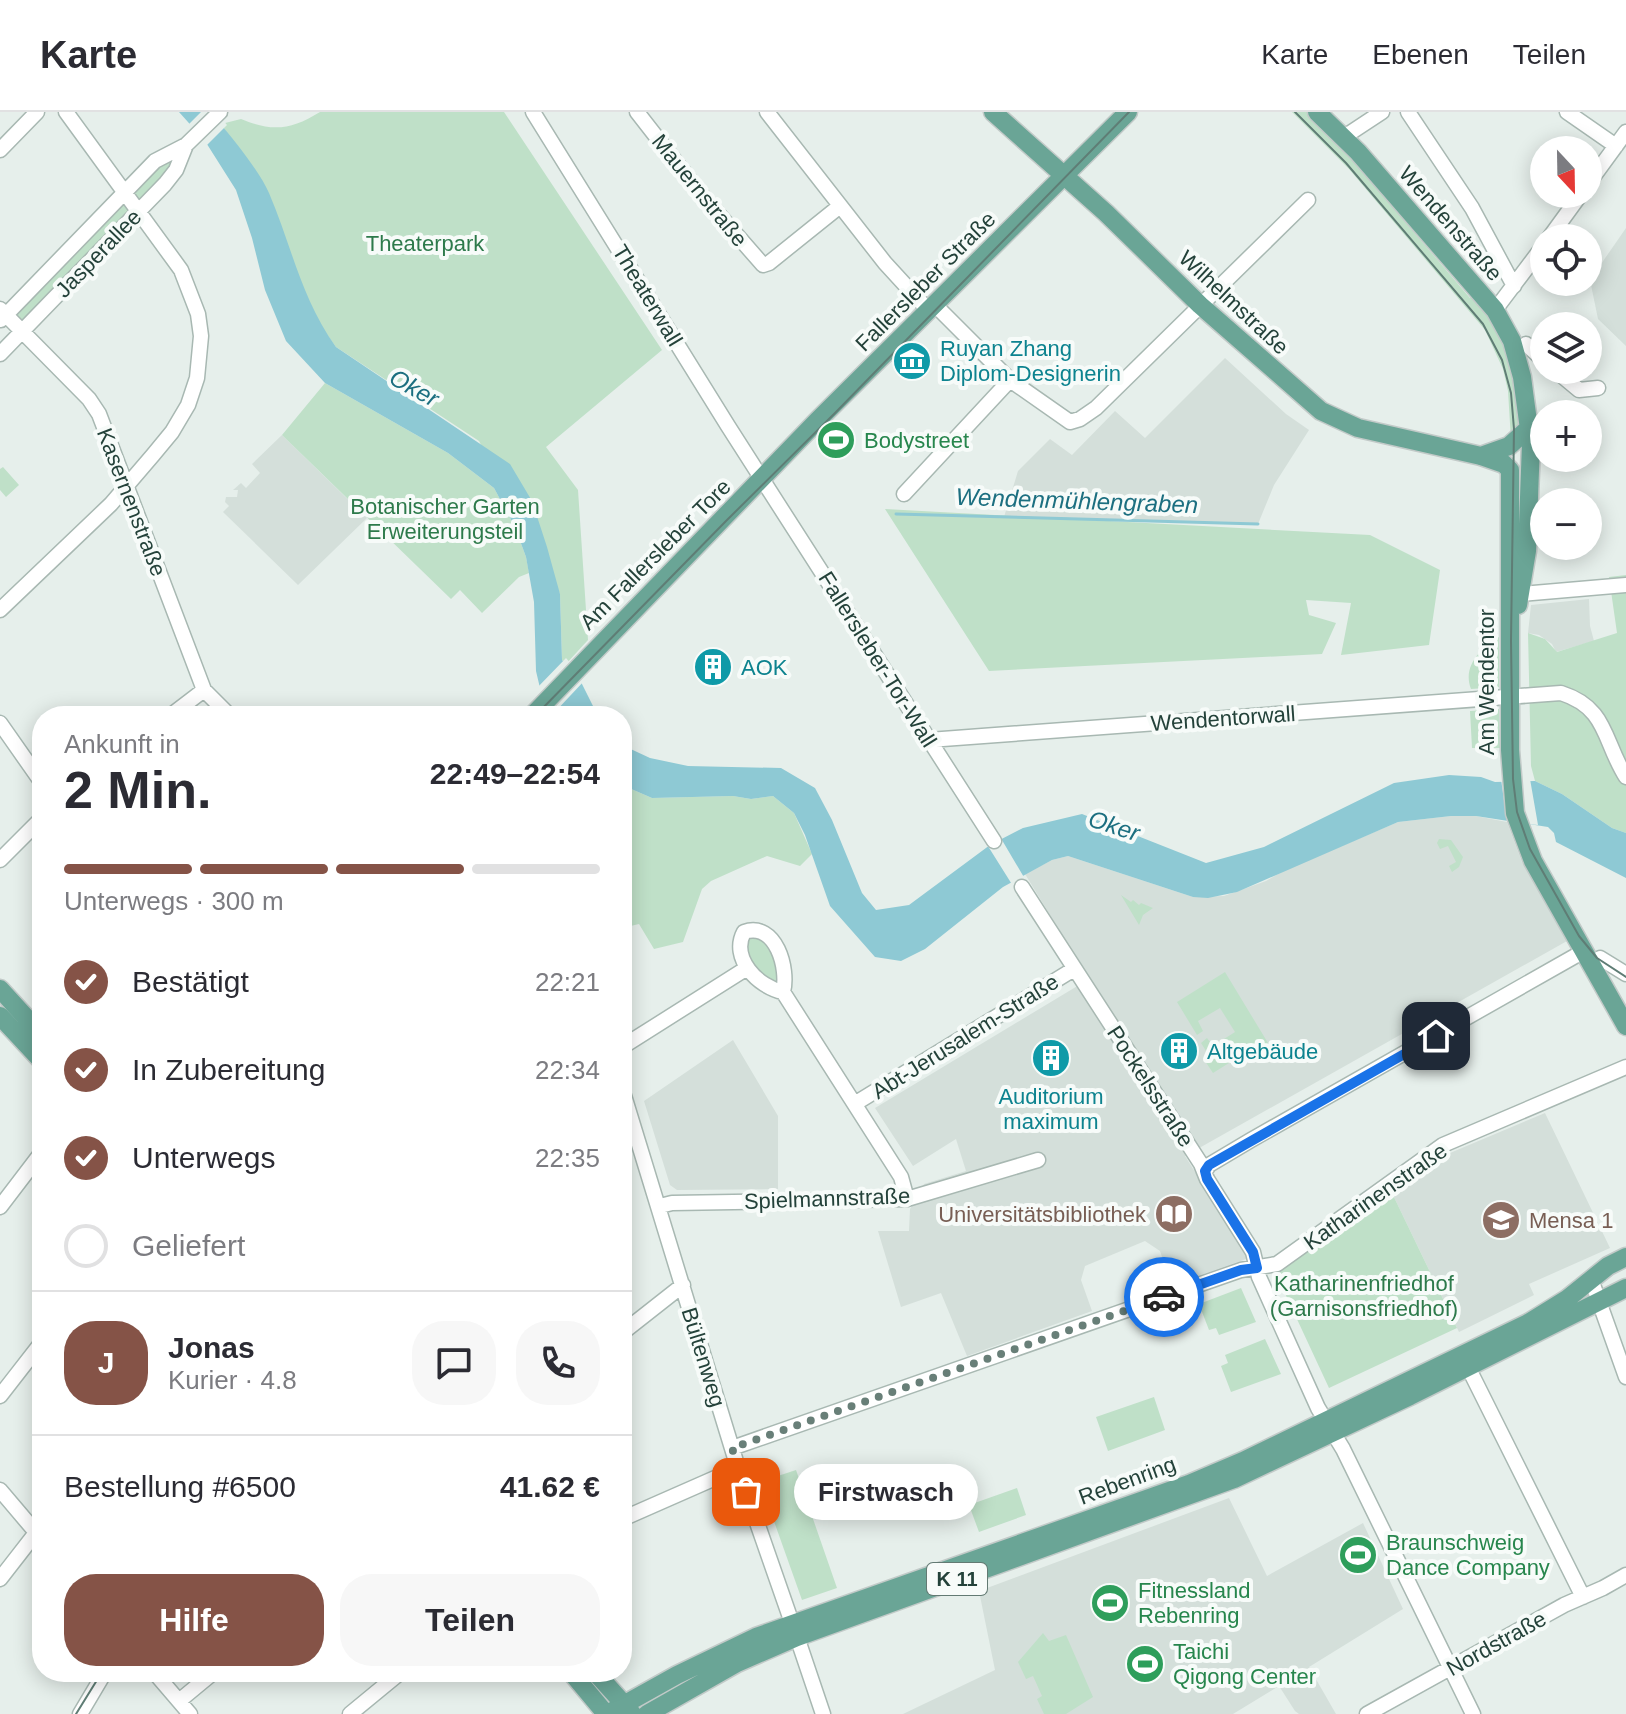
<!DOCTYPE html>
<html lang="de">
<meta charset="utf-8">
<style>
:root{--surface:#fff;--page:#f7f7f7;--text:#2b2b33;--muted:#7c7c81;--line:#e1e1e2;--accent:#855347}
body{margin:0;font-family:Helvetica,sans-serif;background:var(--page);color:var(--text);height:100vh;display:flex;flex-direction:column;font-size:30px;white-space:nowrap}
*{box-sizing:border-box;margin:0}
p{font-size:26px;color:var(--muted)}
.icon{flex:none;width:44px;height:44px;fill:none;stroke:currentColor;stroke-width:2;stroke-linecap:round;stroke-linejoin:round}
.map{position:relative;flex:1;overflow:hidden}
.side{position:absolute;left:32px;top:594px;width:600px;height:976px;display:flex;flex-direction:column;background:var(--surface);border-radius:32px;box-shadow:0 4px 20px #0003}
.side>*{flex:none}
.needle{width:52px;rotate:158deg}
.tools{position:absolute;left:1530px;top:24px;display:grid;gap:16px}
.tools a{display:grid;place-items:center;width:72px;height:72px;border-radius:50%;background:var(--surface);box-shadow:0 4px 20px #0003;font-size:40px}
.pin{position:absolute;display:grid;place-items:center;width:68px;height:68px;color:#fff;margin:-34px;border-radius:16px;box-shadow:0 4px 12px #0006}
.courier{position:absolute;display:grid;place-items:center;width:80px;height:80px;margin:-40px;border:6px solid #1a73e8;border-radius:50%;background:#fff;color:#222;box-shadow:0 2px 10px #0007}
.bubble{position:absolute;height:56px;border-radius:28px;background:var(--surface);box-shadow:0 4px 20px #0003;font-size:26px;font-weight:700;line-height:56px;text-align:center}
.headline em{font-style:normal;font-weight:700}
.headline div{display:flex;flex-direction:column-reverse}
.headline{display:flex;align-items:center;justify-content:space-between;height:136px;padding:0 32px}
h1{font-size:52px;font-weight:700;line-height:60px}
.bar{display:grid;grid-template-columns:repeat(4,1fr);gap:12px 8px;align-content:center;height:96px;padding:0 32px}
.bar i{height:10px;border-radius:6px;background:var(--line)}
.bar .active{background:var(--accent)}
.bar p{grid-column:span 4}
.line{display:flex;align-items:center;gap:20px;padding:0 32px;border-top:2px solid var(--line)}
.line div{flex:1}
.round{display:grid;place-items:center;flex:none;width:84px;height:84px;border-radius:32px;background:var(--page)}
ol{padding:0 32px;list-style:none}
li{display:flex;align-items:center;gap:24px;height:88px}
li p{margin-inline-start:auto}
li .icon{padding:8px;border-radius:50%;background:var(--accent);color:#fff;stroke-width:4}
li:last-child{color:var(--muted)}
li i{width:44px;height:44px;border:4px solid var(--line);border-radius:50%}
.button{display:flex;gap:16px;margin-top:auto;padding:16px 32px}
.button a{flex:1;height:92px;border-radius:32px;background:var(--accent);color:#fff;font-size:32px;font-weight:700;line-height:92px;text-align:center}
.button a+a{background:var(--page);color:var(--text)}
header{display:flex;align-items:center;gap:48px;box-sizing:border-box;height:112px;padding:0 40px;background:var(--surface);border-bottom:2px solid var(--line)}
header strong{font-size:38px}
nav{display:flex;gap:44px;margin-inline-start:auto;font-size:28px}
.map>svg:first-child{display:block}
.built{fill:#d4dfda}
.green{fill:#bfe0c8}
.water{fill:#8ec9d4}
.pier{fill:#e6efeb}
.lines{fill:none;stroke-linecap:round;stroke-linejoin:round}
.stream{stroke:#8ec9d4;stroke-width:3}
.minor-casing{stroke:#a8b8b2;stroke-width:17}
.major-casing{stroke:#c2cac8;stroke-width:21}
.minor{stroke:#fff;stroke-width:14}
.major{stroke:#6aa596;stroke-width:18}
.tram{stroke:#5f7d75;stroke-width:2}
.done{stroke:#687f78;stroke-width:8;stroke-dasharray:0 14.4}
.route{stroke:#1a73e8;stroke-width:10}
.labels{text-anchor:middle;stroke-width:8;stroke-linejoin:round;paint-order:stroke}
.shield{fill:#f7fbf9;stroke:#637a73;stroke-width:2}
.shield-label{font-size:20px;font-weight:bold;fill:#24423a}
.street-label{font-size:22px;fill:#24423a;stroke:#f7fbf9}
.park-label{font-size:22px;fill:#2d7a4b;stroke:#f7fbf9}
.culture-label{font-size:22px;fill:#0d838f;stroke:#f7fbf9;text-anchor:start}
.leisure-label{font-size:22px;fill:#27864d;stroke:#f7fbf9;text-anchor:start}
.education-label{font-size:22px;fill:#785e54;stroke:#f7fbf9;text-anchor:end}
.water-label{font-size:24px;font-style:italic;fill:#1c6f80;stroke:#f7fbf9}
</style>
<header>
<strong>Karte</strong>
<nav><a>Karte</a><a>Ebenen</a><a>Teilen</a></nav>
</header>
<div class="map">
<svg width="1626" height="1602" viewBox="0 0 1626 1602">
<rect width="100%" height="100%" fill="#e6efeb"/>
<path class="built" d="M1626,116V234L1598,207L1590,168Z
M1225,246L1286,302L1309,318L1274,373L1258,412L1004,405L1018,359L1050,327L1072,343L1115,299L1145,326Z
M282,323L367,406L298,473L223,400L229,394L225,390L226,385H237L238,378H233L241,371L246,376L260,361L252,352Z
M1589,487L1590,514L1594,529L1556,540L1552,532L1539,523L1528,521L1531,493Z
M1451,704H1476L1507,710L1522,750L1567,829L1185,1044L1249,1146L1172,1173L1160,1139L1145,1129L1085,1154L1081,1168L1092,1199L967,1244L941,1181L901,1195L878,1119H909L910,1097L924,1072L966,1059L956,1027L913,1054L875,996L1089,867L1025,762L1052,748L1068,744L1193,785L1224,784L1266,769L1285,758L1398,710Z
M733,928L778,1004V1077L677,1078L670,1073L644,989Z
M1545,1001L1610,1136L1529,1172L1534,1183L1459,1220L1392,1081L1450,1041Z
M1229,1386L1267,1464L1363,1411L1403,1497L1309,1555L1336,1602H1299L1295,1599L1279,1574L1233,1602H903L995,1558L979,1479Z"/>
<path class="green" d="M320,0H504L662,238L546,335L578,378L588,528L566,552L562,548L560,482L479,329L336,235L317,209L304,180L266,78L221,12L241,7C272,20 291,18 320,0Z
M1292,0H1310L1364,52L1406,111L1470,186L1474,183C1511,223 1513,258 1522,309L1511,328L1508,279L1503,257L1485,218L1349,57Z
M171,48L172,51L164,66L141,88L138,87L134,79L165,49Z
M126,91L129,92L130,101L24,209H16L15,201L119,93Z
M325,271L448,341L494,376L515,415L526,445L529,461L519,465L482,501L460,478L451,487L282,323Z
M3,355L19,373L6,385L0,378V357Z
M885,397L1370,423L1440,458L1429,533L1341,543L1351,491L1306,488L1309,503L1336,511L1322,542L989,559Z
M1626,463V721L1612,716L1562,682L1535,669L1531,654L1528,521L1545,527L1557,540L1617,521L1609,465Z
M1499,525V575L1471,577C1462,554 1481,536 1499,525Z
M1499,597L1500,636H1472L1470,599Z
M622,673L652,686L733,684L751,687L773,684L794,701L812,742L800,754L767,744L711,769L702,777L683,830L654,837L639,812L622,816Z
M1439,727L1451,728L1463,745L1459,755L1452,760L1449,754L1456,750L1448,734L1440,737L1437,731Z
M1121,783L1131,790L1133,788L1139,793L1141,791L1153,796L1143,803L1139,813Z
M752,821L773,835L780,871H769L748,846L746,824Z
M1225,860L1268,931L1255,939L1253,936L1213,961L1203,946L1208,942L1201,931L1207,926L1213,934L1235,920L1220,896L1198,909L1203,919L1197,923L1177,890Z
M1392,1081L1457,1216L1329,1276L1276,1162Z
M1241,1176L1256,1210L1219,1223L1216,1216L1209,1218L1199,1192Z
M1265,1227L1281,1262L1231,1280L1221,1254L1228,1251L1225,1243Z
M1154,1285L1165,1318L1108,1339L1096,1305Z
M796,1358L837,1476L802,1488L760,1370Z
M1017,1376L1026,1403L979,1420L969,1393Z
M1043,1521L1049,1529L1066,1523L1093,1585L1066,1602H1044L1037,1587L1042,1584L1033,1564L1026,1567L1018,1550Z"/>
<path class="water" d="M179,0H210C228,20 259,58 269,81C292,135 301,186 336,235L510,352L532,389L547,435L560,482L562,548L580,568L598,604H561L540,576L536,559L534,490L526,445L515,415L494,376L448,341L325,271L286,229L265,178L252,126L236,78L205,29Z
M622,633L650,646L688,654L781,656L815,676L832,708L862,781L876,798L909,793L990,733L1023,716L1082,702L1206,751L1264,735L1394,671L1449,663L1481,665L1495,670L1535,669L1562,682L1612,716L1626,721V766L1556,730L1554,721L1548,715L1476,704H1451L1398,710L1237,780L1208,786L1193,785L1068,744L1052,748L1003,775L925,837L901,849L875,845L830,794L805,723L794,701L773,684L751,687L733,684L652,686L622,673Z"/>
<path class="pier" d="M201,0H216L227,13L205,35L186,15Z
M566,546L585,568L554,601L536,577Z
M1501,667H1530L1538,713L1507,710Z
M999,723L1025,767L1013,774L986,731Z"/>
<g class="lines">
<path class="stream" d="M896,402L1258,412"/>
<g class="minor-casing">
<path id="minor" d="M533,0L728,314L994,729
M637,0L701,82L763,153L769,151L840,94
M767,0L885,151L929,199
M1408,0L1472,96L1514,174
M1567,0L1616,34
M1344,25L1382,0
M0,38L37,0
M1588,72L1626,20
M1549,126L1581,82
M935,193L1010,268L1070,310L1080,307L1096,296L1308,88
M0,197L89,287L99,302L204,578L230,604
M1495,198L1544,133
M1,208L155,49L186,33L220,0
M1526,232L1544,249
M0,242L165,72L176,58L186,33
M1555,258L1579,278L1598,276
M904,382L1010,268
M1512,478L1520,482L1626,473
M0,498L111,392L153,343L172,320L188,293L197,266L201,224L198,202L181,158L66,0
M170,604L204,578
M0,611L42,671
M929,628L1561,581C1608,596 1603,629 1626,665
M0,748L42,706
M1022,775L1201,1052L1207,1067L1253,1140L1259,1165L1318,1296L1343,1337L1473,1602
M1600,846L1626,862
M783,880C758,875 730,846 744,820C776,809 789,857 783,880L901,1065L907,1087
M622,935L747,856
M622,977L738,1356L792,1511
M856,991L1074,857
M1205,1059L1209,1053L1251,1028L1584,839
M660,1094L672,1091L907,1087L1038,1048
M0,1095L42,1040
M1591,1167L1626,1265
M622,1221L683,1173
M1468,1255L1583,1485
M0,1284L42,1230
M732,1336L1241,1158L1277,1152L1443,1033L1626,955
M0,1378L34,1418L42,1434
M622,1407L738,1356
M0,1467L42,1413
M797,1525L823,1602
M154,1560L190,1602
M179,1589L214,1560
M80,1602L105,1560
M350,1602L401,1560
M1367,1602L1564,1493L1603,1476L1626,1463"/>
</g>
<g class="major-casing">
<path id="major" d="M993,0L1106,101L1200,193L1321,299L1358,316L1481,344L1504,352L1510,358V638L1515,701L1533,749L1626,914
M1317,0L1358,40L1495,198L1512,229L1522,265L1531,332L1527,439L1518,493
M1481,344L1509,334L1529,316
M532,604L818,308L1128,0
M0,877L42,923
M0,904L42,949
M571,1560L606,1602
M595,1560L631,1600
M607,1602L677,1563L756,1525L1189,1372L1243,1349L1528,1211L1567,1187L1608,1154L1626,1145
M647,1602L737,1551L797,1525L1234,1367L1410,1284L1626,1176"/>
</g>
<use href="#minor" class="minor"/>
<use href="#major" class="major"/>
<path class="tram" d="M1295,0L1346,51L1483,212L1502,248L1511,281L1514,317L1511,529L1513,667L1517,700L1530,737L1579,824L1597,846L1626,865
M535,604L727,408L835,301L1129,0
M76,1602L102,1560"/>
</g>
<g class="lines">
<path class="done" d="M746,1380L732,1336L1164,1185"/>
<path class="route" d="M1164,1185L1241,1158L1257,1156L1253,1140L1207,1067L1205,1059L1209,1053L1436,924"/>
</g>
<defs>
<g id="museum-disc" transform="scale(2)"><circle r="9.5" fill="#0f9aa8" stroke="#f7fbf9"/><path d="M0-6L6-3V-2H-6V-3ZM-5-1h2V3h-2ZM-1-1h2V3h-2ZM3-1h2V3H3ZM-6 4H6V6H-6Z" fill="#fff"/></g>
<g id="stadium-disc" transform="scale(2)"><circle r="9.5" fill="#2e9e5b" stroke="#f7fbf9"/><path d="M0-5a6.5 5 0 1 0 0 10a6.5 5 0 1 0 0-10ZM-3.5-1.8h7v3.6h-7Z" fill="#fff"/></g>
<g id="building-disc" transform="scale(2)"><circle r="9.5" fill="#0f9aa8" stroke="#f7fbf9"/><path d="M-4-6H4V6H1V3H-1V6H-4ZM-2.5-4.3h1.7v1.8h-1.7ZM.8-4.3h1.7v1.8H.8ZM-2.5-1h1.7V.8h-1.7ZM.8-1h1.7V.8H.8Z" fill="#fff"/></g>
<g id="library-disc" transform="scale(2)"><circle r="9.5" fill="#8d6e63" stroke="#f7fbf9"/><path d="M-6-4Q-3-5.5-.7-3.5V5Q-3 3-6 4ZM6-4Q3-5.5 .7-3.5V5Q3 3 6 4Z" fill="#fff"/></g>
<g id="university-disc" transform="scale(2)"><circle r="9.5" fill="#8d6e63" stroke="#f7fbf9"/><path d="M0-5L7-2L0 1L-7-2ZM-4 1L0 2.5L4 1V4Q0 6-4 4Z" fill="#fff"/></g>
</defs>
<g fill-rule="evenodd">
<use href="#museum-disc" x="912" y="249"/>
<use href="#stadium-disc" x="836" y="328"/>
<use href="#building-disc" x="713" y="555"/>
<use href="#building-disc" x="1179" y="939"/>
<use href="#building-disc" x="1051" y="946"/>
<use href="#library-disc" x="1174" y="1102"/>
<use href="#university-disc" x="1501" y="1108"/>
<use href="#stadium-disc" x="1358" y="1443"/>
<use href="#stadium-disc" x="1110" y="1491"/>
<use href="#stadium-disc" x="1145" y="1552"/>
</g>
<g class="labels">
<rect class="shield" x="927" y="1451" width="60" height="32" rx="6"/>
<g class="shield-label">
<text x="957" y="1474">K 11</text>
</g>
<g class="street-label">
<text transform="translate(700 78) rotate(51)" y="8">Mauernstraße</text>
<text transform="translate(1451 111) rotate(49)" y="8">Wendenstraße</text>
<text transform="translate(98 141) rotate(-46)" y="8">Jasperallee</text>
<text transform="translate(925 169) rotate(-45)" y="8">Fallersleber Straße</text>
<text transform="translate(648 183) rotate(59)" y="8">Theaterwall</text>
<text transform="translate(1234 190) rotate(43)" y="8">Wilhelmstraße</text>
<text transform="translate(132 390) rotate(69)" y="8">Kasernenstraße</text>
<text transform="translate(655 442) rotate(-45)" y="8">Am Fallersleber Tore</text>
<text transform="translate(878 547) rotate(58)" y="8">Fallersleber-Tor-Wall</text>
<text transform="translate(1486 570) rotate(-90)" y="8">Am Wendentor</text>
<text transform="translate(1223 606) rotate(-4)" y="8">Wendentorwall</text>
<text transform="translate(965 924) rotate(-32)" y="8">Abt-Jerusalem-Straße</text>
<text transform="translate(1151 974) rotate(57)" y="8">Pockelsstraße</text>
<text transform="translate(1375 1084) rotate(-35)" y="8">Katharinenstraße</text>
<text transform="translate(827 1086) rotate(-2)" y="8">Spielmannstraße</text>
<text transform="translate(704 1245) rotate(73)" y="8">Bültenweg</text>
<text transform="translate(1127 1368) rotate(-20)" y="8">Rebenring</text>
<text transform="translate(1496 1531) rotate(-29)" y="8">Nordstraße</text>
</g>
<g class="park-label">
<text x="425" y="139">Theaterpark</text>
<text x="445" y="402">Botanischer Garten<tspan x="445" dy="25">Erweiterungsteil</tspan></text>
<text x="1364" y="1179">Katharinenfriedhof<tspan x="1364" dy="25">(Garnisonsfriedhof)</tspan></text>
</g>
<g class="culture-label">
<text x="940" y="244">Ruyan Zhang<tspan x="940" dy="25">Diplom-Designerin</tspan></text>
<text x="741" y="563">AOK</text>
<text x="1207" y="947">Altgebäude</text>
<text x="1051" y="992" text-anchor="middle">Auditorium<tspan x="1051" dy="25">maximum</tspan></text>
</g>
<g class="leisure-label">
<text x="864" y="336">Bodystreet</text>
<text x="1386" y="1438">Braunschweig<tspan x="1386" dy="25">Dance Company</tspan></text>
<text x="1138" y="1486">Fitnessland<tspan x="1138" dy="25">Rebenring</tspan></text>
<text x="1173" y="1547">Taichi<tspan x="1173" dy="25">Qigong Center</tspan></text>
</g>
<g class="education-label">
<text x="1146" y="1110">Universitätsbibliothek</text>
<text x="1529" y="1116" text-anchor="start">Mensa 1</text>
</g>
<g class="water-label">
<text transform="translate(414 276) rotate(29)" y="8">Oker</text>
<text transform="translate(1077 389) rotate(2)" y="8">Wendenmühlengraben</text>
<text transform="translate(1114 714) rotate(18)" y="8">Oker</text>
</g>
</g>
</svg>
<div class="tools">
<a><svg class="needle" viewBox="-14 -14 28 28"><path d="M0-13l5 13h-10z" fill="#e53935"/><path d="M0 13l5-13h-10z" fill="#7c7c81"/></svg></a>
<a><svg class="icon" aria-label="locate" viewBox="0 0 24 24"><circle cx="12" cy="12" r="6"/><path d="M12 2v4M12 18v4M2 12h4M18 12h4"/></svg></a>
<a><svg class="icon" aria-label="layers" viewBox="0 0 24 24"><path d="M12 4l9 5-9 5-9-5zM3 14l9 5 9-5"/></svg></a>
<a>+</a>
<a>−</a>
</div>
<div class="pin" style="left:746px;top:1380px;background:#ea580c"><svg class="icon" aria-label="bag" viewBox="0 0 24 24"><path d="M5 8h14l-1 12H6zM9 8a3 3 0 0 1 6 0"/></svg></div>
<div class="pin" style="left:1436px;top:924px;background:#1f2937"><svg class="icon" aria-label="home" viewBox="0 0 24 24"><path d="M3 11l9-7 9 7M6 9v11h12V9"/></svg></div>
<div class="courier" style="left:1164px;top:1185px"><svg class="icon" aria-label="car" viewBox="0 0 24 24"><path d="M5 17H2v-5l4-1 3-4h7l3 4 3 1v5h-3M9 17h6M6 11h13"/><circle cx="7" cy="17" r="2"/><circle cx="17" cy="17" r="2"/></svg></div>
<div class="bubble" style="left:794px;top:1352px;width:184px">Firstwasch</div>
<section class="side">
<div class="headline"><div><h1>2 Min.</h1><p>Ankunft in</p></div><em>22:49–22:54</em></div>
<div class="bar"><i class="active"></i><i class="active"></i><i class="active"></i><i></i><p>Unterwegs · 300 m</p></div>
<ol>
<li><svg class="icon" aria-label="check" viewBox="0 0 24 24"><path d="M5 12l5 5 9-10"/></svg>Bestätigt<p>22:21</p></li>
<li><svg class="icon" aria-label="check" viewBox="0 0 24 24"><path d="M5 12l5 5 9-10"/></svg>In Zubereitung<p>22:34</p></li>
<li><svg class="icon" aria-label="check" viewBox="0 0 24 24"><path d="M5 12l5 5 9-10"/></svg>Unterwegs<p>22:35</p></li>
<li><i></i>Geliefert</li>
</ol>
<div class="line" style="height:144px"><b class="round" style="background:var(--accent);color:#fff">J</b><div><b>Jonas</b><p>Kurier · 4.8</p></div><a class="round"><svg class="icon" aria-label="chat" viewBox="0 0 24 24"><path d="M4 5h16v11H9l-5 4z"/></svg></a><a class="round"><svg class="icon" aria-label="phone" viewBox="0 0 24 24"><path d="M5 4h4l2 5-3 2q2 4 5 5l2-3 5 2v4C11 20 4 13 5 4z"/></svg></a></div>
<div class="line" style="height:104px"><div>Bestellung #6500</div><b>41.62 €</b></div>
<div class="button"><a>Hilfe</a><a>Teilen</a></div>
</section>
</div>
